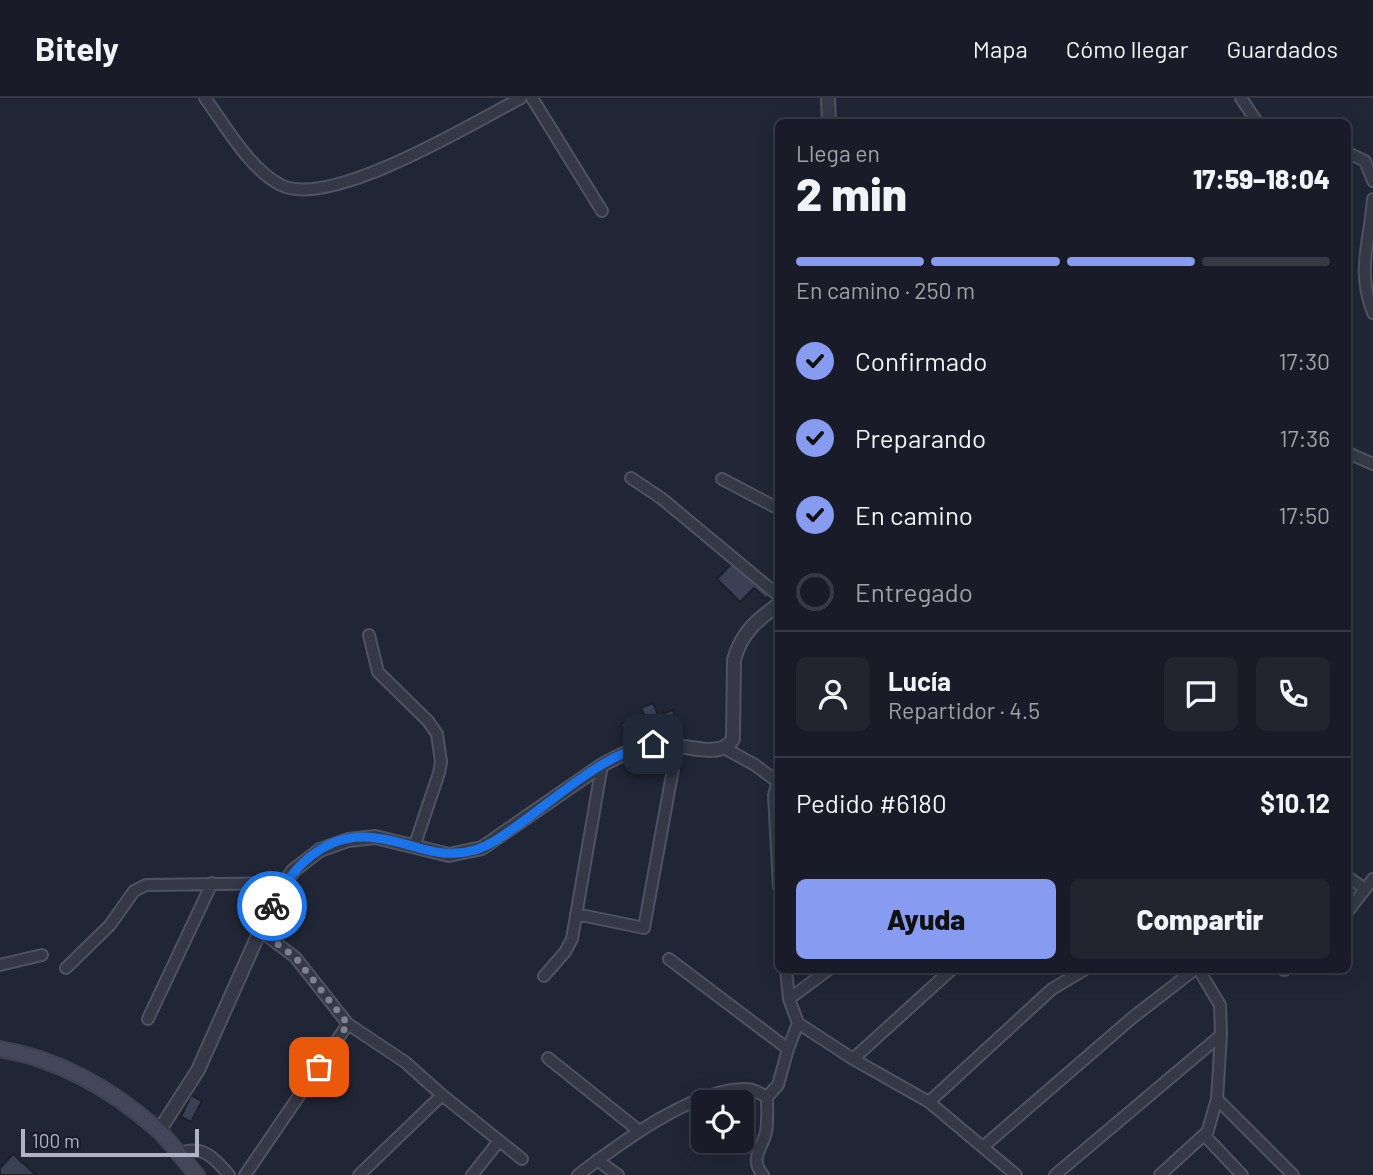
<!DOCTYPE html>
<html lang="es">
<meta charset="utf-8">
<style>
:root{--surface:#191c28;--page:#222530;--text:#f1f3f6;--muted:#9fa1a8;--line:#373a45;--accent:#879cf0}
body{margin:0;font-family:Barlow,sans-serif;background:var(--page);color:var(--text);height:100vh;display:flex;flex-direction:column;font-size:26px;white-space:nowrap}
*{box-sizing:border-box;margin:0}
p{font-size:23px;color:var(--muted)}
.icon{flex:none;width:38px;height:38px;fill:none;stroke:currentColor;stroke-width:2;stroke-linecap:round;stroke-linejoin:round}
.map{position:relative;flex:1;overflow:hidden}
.panel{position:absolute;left:775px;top:21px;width:576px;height:854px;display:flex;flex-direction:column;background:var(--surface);border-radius:10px;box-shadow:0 4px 18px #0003,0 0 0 2px var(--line)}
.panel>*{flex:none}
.buttons{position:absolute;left:691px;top:992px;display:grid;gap:14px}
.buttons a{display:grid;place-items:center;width:63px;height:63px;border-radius:10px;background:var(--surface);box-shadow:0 4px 18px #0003,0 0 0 2px var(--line);font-size:35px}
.scale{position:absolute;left:21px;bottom:18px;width:178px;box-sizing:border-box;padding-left:7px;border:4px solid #afb3c3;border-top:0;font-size:19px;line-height:24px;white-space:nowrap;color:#afb3c3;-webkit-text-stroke:5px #1a1e2b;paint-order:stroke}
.pin{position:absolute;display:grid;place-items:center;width:60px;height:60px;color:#fff;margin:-30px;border-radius:14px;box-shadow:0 4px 10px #0006}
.courier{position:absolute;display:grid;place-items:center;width:70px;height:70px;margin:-35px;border:5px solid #1a73e8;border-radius:50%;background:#fff;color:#222;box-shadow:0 2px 9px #0007}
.summary em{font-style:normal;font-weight:800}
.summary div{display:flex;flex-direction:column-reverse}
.summary{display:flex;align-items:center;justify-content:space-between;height:119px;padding:0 21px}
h1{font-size:46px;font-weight:800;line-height:52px}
.bar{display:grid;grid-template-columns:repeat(4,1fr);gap:10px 7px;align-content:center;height:84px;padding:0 21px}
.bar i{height:9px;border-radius:5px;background:var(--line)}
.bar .selected{background:var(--accent)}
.bar p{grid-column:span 4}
.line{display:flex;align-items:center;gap:18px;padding:0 21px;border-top:2px solid var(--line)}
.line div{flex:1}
.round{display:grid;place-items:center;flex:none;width:74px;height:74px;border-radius:10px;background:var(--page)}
ol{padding:0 21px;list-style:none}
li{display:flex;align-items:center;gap:21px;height:77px}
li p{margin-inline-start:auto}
li .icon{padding:7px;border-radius:50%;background:var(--accent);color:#111;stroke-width:4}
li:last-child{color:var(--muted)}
li i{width:38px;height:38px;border:4px solid var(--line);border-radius:50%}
.action{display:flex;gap:14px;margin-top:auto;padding:14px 21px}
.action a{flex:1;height:80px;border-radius:10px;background:var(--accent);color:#111;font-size:28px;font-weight:800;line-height:80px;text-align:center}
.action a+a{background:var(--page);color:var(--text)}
header{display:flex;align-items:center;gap:42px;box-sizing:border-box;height:98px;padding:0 35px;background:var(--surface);border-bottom:2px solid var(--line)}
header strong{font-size:33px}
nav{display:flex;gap:38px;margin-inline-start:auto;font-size:24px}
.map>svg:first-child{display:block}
.building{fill:#3b4154;stroke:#1c202d;stroke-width:2}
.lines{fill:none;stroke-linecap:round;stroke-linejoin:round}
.minor-casing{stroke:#4f5361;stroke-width:14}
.tertiary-casing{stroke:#4f5361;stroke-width:16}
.secondary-casing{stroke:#3e4250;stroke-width:18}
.minor{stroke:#353946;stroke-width:10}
.tertiary{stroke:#353946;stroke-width:12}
.secondary{stroke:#434759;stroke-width:14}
.done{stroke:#7d8292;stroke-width:7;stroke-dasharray:0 12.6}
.route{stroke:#1a73e8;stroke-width:9}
</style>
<header>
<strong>Bitely</strong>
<nav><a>Mapa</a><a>Cómo llegar</a><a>Guardados</a></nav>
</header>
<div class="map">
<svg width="1373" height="1077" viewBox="0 0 1373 1077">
<rect width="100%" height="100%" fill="#212636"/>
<path class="building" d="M735,462L770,497L766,501L754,490L740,504L717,481Z
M653,605L658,617L673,612L677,629L626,641L621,625L646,621L641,610Z
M649,655L646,668L629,667L630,657Z
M191,997L202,1003L191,1024L181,1019Z
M13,1056L36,1077H0V1070Z"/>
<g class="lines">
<g class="minor-casing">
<path id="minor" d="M205,0C225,27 250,72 281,87C330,112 473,25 521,0
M532,0L602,113
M1241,0L1257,24
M1348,55L1365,63L1373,83
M1373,101C1370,144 1356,172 1373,215
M1348,355L1373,366
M631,380L661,400L779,498
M722,381L779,411
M369,537L378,574L428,623L437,636L441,664L439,675L414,749
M724,650L755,667L779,685
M777,686L774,697L779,789
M1348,779L1365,791
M1348,813L1373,781
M576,816L644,830L675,660V646
M260,833L295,859L348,926L405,964L442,997L522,1061
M669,861L788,951
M0,867L42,857
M66,870L110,827L134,793L146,787L284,785
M1199,872L1220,907L1221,937L1217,1001L1293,1077
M1284,872H1285
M544,878L565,854L572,841L602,667
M789,901L828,872
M148,921L212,785
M798,925L853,961L929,1004L1016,1077
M548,960L638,1032
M853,961L951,872
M1217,1001L1206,1039L1242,1077
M929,1004L1052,891L1084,872
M984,1048L1132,920L1194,872
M177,1056C202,1046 213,1058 229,1077
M597,1062L618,1077
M245,1077L348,926
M359,1077L442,997
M472,1077L499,1043
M578,1077C619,1046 695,989 747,991C754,991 761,996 767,999
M763,1077C749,1060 762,1052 766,1034C768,1023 767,1010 767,999L778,987L788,951L798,925L789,901L786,872
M1055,1077L1221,937
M1160,1077L1206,1035"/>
</g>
<g class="tertiary-casing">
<path id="tertiary" d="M828,0L829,24
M159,1033L198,972L260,833L284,785L294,772L320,752L348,742L375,739L449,757L482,750L602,667C619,658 635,649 654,646C677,643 720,664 733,641L734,562C741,535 757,522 779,506"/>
</g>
<g class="secondary-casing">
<path id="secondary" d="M0,951C59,961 113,992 158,1032C172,1045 184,1063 197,1077"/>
</g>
<use href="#minor" class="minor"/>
<use href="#tertiary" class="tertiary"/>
<use href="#secondary" class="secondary"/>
</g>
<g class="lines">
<path class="done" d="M272,808L260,833L295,859L348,926L319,969"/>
<path class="route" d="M272,808C292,768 327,733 376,740C413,744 436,763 475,752C492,747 506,735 521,725C560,697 605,655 653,646"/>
</g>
</svg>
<div class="buttons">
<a><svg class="icon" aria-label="locate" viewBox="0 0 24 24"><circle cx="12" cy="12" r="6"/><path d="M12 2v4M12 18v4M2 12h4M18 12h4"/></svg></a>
</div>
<div class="scale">100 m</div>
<div class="pin" style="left:319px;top:969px;background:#ea580c"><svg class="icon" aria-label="bag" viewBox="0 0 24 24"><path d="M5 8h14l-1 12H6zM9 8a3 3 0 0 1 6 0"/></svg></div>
<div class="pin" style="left:653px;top:646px;background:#1f2937"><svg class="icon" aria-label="home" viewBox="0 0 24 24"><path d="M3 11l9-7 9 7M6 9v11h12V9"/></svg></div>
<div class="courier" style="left:272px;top:808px"><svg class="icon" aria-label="bike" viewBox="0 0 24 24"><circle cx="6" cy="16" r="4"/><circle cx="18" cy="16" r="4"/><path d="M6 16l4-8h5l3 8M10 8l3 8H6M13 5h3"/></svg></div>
<section class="panel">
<div class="summary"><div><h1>2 min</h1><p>Llega en</p></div><em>17:59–18:04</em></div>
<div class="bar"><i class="selected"></i><i class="selected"></i><i class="selected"></i><i></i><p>En camino · 250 m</p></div>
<ol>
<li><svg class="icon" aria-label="check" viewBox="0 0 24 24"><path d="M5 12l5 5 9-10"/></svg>Confirmado<p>17:30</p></li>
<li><svg class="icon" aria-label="check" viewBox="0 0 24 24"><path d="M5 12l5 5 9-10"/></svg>Preparando<p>17:36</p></li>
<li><svg class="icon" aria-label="check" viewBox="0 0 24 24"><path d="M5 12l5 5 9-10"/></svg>En camino<p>17:50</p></li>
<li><i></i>Entregado</li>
</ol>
<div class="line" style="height:126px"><a class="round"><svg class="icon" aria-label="person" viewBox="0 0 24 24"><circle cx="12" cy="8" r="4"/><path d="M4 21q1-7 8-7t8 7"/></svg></a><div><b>Lucía</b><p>Repartidor · 4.5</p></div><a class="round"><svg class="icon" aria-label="chat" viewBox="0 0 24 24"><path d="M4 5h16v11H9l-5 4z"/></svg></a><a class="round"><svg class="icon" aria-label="phone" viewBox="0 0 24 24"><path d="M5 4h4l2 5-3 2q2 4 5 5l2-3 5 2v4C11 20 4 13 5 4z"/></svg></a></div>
<div class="line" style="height:91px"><div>Pedido #6180</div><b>$10.12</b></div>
<div class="action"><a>Ayuda</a><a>Compartir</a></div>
</section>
</div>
